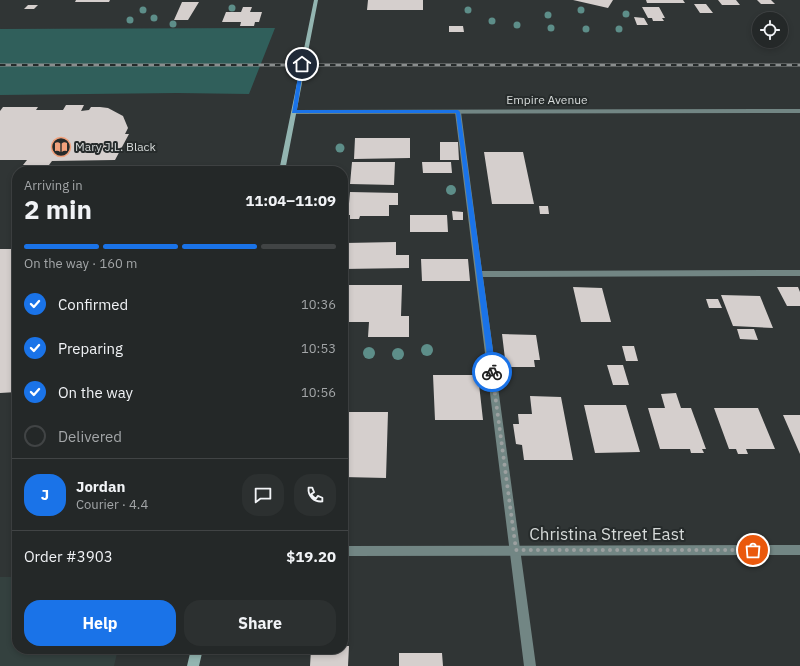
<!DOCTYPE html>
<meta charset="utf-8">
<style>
:root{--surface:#242828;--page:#2c3030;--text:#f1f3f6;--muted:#a3a6a8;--line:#414445;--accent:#1a73e8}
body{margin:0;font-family:"IBM Plex Sans",sans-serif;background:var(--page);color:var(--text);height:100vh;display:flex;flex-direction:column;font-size:15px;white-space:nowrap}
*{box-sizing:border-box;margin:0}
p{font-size:13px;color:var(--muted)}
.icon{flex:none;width:22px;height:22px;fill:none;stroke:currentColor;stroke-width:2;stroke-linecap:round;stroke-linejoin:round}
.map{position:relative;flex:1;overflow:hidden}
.panel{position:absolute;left:12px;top:166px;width:336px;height:488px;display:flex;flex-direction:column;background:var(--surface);border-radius:16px;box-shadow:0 2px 6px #0003,0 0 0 1px var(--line)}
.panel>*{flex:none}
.buttons{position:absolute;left:752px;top:12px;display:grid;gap:8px}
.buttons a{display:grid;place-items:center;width:36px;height:36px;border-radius:50%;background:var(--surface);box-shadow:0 2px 6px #0003,0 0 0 1px var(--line);font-size:20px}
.pin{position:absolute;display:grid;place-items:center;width:34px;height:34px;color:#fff;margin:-17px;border:2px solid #fff;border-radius:50%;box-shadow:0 1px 4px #0007}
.courier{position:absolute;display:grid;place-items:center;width:40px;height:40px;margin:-20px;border:3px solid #1a73e8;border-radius:50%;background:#fff;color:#222;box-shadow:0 1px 5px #0007}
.headline em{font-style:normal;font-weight:700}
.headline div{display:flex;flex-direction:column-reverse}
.headline{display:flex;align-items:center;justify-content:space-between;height:68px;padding:0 12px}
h1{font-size:26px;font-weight:700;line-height:30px}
.bar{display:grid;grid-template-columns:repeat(4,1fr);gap:6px 4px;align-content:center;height:48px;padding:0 12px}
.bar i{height:5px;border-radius:3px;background:var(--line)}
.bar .selected{background:var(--accent)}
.bar p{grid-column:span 4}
.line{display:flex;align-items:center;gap:10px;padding:0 12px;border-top:1px solid var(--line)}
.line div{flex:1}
.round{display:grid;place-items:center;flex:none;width:42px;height:42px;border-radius:16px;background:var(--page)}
ol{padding:0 12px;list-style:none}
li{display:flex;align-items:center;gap:12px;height:44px}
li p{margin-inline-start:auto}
li .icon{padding:4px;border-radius:50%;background:var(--accent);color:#fff;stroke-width:4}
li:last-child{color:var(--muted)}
li i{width:22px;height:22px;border:2px solid var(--line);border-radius:50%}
.action{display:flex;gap:8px;margin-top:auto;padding:8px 12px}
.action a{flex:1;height:46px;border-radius:16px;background:var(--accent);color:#fff;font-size:16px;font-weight:700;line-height:46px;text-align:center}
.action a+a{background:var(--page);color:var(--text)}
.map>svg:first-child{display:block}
.built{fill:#34413f}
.green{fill:#305f5b}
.building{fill:#d5cfcd}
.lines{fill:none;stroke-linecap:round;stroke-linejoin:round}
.lane{fill:#728684;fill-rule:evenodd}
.street{fill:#728684;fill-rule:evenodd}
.secondary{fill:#93b5b1;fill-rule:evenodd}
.rail-casing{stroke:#8a8e8e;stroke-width:3}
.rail{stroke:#262b2b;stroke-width:2;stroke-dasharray:5.5;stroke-linecap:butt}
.tree{fill:#5d8e89}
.route{fill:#1a73e8}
.done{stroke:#9ca0a0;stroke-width:4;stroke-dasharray:0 7.2}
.labels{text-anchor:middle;stroke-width:4;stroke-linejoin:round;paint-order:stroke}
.far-street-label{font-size:12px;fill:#d6dad9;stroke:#262b2b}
.far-poi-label{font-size:12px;fill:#d6dad9;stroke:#262b2b;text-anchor:start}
.near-street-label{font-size:17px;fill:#d6dad9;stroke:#262b2b}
</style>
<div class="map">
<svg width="800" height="666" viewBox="0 0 800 666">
<rect width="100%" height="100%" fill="#303535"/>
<path class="built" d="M0,577H17V649H118L114,666H0Z"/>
<path class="green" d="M275,28L249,94L177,93L0,95V29Z"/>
<path class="building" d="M76,0H110L109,2H75Z
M368,0H423V10H367Z
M573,0H613L608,8Z
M646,0H683L685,3H647Z
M718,0H736L740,5H722Z
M757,0H771L775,4H761Z
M182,2H199L188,20H174Z
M694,4H706L713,13H700Z
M28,5H38L34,9H24Z
M243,7H252L250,12H262L259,22H255L254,26H240L241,22H222L226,12H241Z
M642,7H659L665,18H662L664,21H653L652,18H648Z
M634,17L644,18L648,25H637Z
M449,26H463L464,32H449Z
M66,105H84L81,111L89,110L91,107H100L108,108L123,116L128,128L125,134H129L115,160L52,161L49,165H23L27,160H0V111L3,107H38L36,110H63Z
M355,138H410V158L354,159Z
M440,142H458L459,160H440Z
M484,152H523L534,204H492Z
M352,162H395L394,185L350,184Z
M422,162H451L452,173H423Z
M350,192L398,193V205H389V216H360L359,219H350V215H348Z
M539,206H548L549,214H540Z
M452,211L463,212V220H453Z
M410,215H447L448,232H410Z
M396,242V255H409V268L343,269L345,243Z
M0,249H17V392L0,393Z
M421,259H468L470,281H422Z
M343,285H402L401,316H409V337H368L369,322H343Z
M573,287L602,288L611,322H581Z
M777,287H798L800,292V306H787Z
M721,295L760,296L773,328L733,326Z
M706,299H718L722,308H709Z
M737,329H754L758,340L740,339Z
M502,334L536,335L540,360H534L535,367H506Z
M622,346H634L638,361H626Z
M607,365H623L629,385H613Z
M433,375H478L483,420H435Z
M676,393L681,408H691L706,449H702L704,453H691L690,449H660L648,408H665L661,394Z
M530,396L561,397L573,460H524L522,445L516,444L513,424H519L518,414H532Z
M584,405H626L640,452L595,453Z
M714,408H758L775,449H746L748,454H738L736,449H729Z
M343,412H388L386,478L343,477Z
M783,415H800V454Z
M343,646H349L348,666H310L311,649H343Z
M399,653H442L443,666H399Z"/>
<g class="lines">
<path class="lane" d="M458,110L461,112L482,271L800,270V276L483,277L536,666H524L455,112Z"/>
<path class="street" d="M800,109V113L294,114L291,112L294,110Z
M800,545V555L343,556V546Z"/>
<path class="secondary" d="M314,0H318L285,171H279Z
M191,649H203L199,666H187Z"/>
<g class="rail-casing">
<path id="rail" d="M0,65H800"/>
</g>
<use href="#rail" class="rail"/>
</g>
<g class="tree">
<circle cx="232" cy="8" r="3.5"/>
<circle cx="143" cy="10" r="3.5"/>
<circle cx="468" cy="10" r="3.5"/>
<circle cx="581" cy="10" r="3.5"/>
<circle cx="626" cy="14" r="3.5"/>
<circle cx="548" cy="15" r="3.5"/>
<circle cx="154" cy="18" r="3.5"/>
<circle cx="130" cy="20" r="3.5"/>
<circle cx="492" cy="21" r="3.5"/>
<circle cx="173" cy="24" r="3.5"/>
<circle cx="517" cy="25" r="3.5"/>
<circle cx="551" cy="28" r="3.5"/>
<circle cx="586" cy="29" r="3.5"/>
<circle cx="619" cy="29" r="3.5"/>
<circle cx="340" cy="148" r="4.5"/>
<circle cx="451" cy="190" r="5"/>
<circle cx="427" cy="350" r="6"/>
<circle cx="369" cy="353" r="6"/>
<circle cx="398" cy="354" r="6"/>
</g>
<path class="route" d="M302,63L304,64L297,110H458L460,112L496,372L495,374H490L489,372L456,113H292L300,64Z"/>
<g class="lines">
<path class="done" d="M492,372L516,550H753"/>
</g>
<defs>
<g id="library-ring" transform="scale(1)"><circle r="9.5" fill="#262b2b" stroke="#f1a17c" stroke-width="1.5"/><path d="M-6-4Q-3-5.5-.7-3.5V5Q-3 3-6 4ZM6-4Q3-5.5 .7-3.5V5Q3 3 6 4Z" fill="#f1a17c"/></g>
</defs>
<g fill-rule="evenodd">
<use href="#library-ring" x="61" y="147"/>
</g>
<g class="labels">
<g class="far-street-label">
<text x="547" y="104">Empire Avenue</text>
</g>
<g class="far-poi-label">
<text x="75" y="151">Mary J.L. Black</text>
</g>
<g class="near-street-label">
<text x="607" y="540">Christina Street East</text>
</g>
</g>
</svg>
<div class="buttons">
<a><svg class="icon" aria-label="locate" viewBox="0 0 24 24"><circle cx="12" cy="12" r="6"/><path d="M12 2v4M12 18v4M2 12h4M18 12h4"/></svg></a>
</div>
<div class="pin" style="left:753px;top:550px;background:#ea580c"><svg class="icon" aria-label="bag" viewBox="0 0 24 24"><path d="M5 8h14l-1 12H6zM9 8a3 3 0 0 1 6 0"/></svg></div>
<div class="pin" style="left:302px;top:64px;background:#1f2937"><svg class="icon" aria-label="home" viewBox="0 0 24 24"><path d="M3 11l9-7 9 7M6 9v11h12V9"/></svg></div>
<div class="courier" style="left:492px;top:372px"><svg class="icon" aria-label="bike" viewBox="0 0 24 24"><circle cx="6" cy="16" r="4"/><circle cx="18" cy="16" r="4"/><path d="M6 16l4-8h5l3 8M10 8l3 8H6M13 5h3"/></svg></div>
<section class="panel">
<div class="headline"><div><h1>2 min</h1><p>Arriving in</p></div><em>11:04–11:09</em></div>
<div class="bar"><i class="selected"></i><i class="selected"></i><i class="selected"></i><i></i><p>On the way · 160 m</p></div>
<ol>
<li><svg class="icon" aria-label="check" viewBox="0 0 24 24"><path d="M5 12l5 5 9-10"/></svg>Confirmed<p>10:36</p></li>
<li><svg class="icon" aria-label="check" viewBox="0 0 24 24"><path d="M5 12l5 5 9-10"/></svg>Preparing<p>10:53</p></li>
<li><svg class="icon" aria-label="check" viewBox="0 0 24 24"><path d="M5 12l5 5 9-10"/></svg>On the way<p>10:56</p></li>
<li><i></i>Delivered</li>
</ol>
<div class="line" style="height:72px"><b class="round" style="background:var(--accent);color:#fff">J</b><div><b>Jordan</b><p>Courier · 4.4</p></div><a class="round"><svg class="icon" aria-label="chat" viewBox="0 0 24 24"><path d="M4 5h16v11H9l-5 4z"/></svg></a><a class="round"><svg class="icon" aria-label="phone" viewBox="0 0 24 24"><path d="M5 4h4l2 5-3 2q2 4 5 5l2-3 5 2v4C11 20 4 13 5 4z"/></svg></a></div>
<div class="line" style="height:52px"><div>Order #3903</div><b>$19.20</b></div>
<div class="action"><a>Help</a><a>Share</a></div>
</section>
</div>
